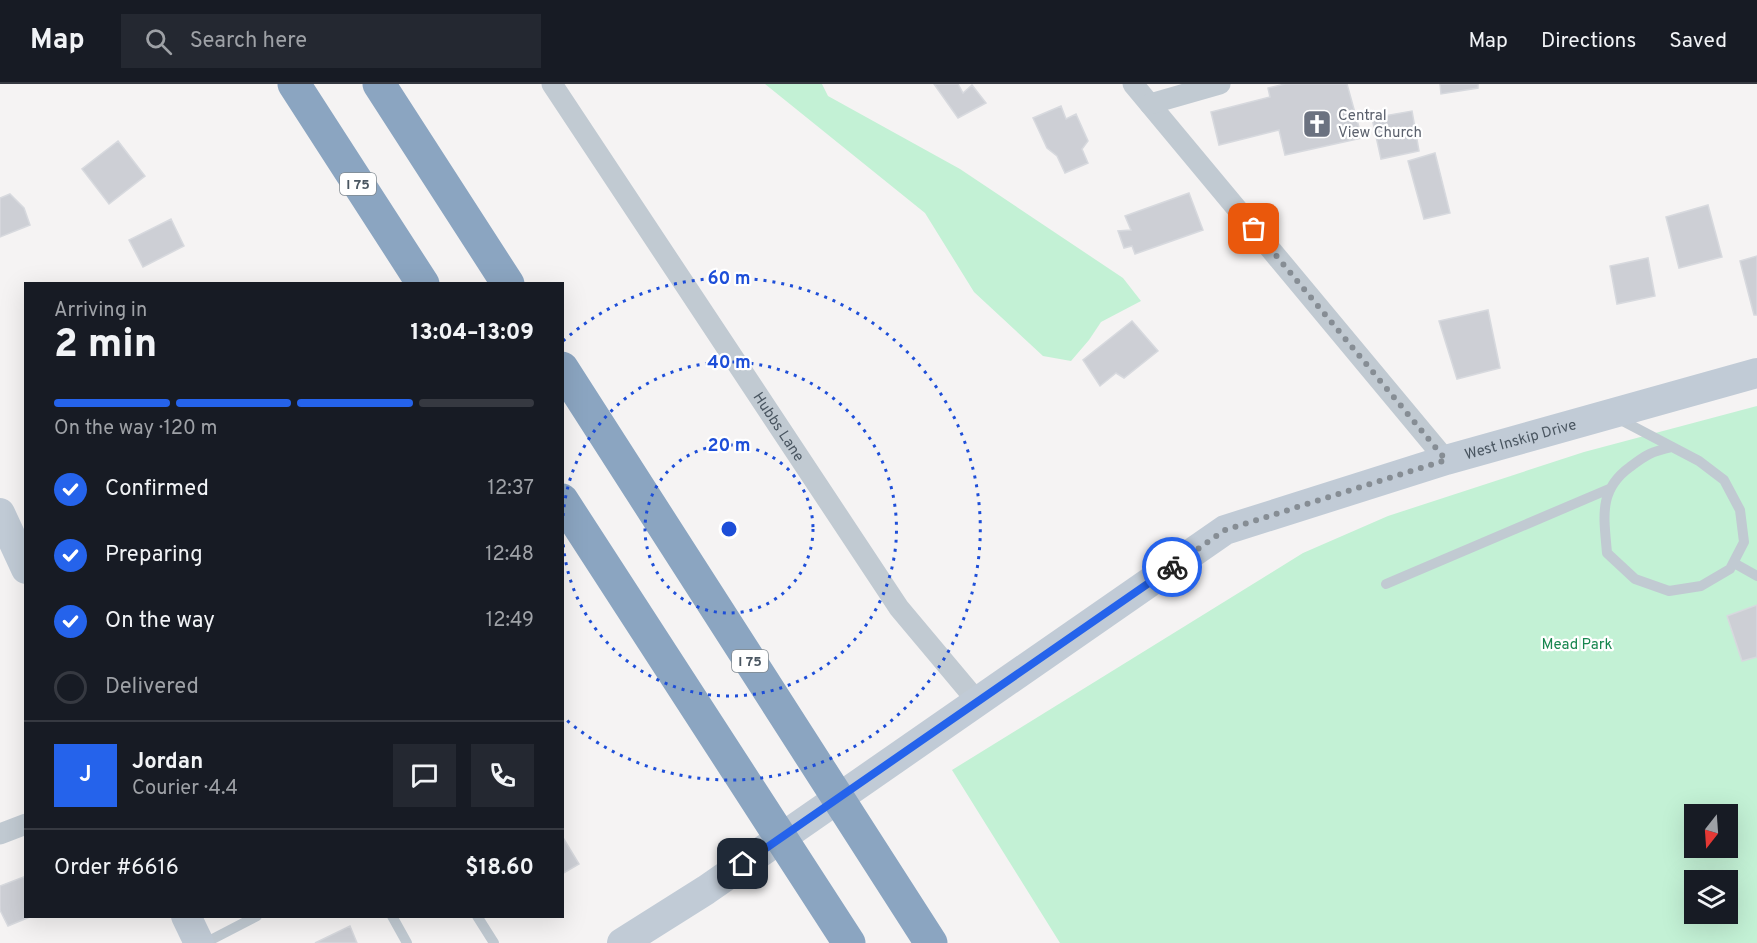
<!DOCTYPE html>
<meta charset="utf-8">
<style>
:root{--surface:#171b24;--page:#242831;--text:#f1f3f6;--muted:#9ea1a6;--line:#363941;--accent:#2563eb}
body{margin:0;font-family:Overpass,sans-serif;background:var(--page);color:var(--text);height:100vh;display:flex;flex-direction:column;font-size:22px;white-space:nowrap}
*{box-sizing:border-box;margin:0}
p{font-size:20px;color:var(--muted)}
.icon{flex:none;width:33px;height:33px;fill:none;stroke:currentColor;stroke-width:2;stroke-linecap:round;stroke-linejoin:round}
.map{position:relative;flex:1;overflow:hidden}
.side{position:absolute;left:24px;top:198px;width:540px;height:636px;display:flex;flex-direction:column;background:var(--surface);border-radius:0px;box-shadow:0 6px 24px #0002}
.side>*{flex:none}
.needle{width:39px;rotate:197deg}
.fabs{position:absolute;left:1684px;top:720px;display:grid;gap:12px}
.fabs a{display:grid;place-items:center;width:54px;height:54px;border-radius:0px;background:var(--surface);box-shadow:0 6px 24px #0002;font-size:30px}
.pin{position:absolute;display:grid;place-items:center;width:51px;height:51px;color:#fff;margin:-26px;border-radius:12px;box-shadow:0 3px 9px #0006}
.courier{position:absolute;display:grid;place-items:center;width:60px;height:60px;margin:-30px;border:4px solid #2563eb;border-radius:50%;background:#fff;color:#222;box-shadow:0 2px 8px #0007}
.head em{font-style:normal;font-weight:800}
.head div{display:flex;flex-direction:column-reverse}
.head{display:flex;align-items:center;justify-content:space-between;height:102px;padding:0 30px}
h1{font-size:39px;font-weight:800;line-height:45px}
.bar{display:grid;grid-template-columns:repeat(4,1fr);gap:9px 6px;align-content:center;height:72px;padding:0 30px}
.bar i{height:8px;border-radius:4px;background:var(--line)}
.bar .selected{background:var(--accent)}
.bar p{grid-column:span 4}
.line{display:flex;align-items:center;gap:15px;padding:0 30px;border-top:2px solid var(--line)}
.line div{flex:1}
.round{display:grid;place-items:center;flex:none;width:63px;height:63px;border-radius:0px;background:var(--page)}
ol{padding:0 30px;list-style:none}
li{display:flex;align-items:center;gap:18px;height:66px}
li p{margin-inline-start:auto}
li .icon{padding:6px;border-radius:50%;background:var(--accent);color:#fff;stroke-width:4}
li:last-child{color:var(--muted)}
li i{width:33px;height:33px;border:3px solid var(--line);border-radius:50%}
header{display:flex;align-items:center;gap:36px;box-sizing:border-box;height:84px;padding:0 30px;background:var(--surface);border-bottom:2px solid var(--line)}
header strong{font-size:28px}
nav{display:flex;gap:33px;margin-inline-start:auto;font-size:21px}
.search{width:420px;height:54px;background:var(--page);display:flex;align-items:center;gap:15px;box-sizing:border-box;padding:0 21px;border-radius:0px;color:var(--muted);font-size:22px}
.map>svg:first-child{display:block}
.green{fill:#c3f1d5;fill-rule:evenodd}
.building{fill:#cdcfd5;stroke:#d7d9de;stroke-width:1.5}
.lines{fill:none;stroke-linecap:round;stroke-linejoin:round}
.lane{stroke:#c1cad2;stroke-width:10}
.street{stroke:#c1cad2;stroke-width:21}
.secondary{stroke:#c1cbd6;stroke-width:30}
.highway{stroke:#8ba5c1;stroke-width:33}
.done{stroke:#868d94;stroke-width:6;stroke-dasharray:0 10.8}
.route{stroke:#2563eb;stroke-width:8}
.ring{fill:none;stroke:#1d4ed8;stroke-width:3;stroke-dasharray:3 6}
.labels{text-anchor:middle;stroke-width:4.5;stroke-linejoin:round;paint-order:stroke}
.shield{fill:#fff;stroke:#808990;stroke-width:1.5}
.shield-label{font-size:14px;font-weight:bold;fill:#4a5661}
.worship-label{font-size:15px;fill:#5b616d;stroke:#fff;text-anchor:start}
.street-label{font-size:15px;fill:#4a5661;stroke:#fff}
.park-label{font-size:15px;fill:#17864f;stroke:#fff}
.centre{fill:#1d4ed8;stroke:#fff;stroke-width:3}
.ring-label{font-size:18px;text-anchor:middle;font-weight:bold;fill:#1d4ed8;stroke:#fff;stroke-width:4.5;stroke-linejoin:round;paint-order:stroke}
</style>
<header>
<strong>Map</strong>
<div class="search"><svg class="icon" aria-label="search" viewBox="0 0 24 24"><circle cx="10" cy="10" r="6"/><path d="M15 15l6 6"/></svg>Search here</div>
<nav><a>Map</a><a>Directions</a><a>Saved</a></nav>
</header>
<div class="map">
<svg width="1757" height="859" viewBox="0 0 1757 859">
<rect width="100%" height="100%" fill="#f5f3f3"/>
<path class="green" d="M765,0H822L828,12L960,85L1123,194L1141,217L1101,238L1089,256L1071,277L1043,272L974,208L925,129Z
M1757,322V859H1060L952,686L1303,469L1388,432L1584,368ZM1695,730H1728V764H1695ZM1695,796H1728V830H1695Z"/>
<path class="building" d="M934,0H958L963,9L972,1L986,19L958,34Z
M1285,0H1347L1362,54L1285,71L1279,46L1219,61L1211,28L1270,13L1268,4Z
M1440,0H1478V4L1441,10Z
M1061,22L1066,35L1076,30L1088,57L1082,65L1088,79L1065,89L1057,72L1047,64L1033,34Z
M1412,27L1419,67L1381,75L1372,34Z
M118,57L145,92L109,120L82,85Z
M1435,69L1450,129L1424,135L1408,77Z
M1189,109L1203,146L1135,170L1132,162L1124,164L1118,147L1131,146L1125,132Z
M10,110L24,124L30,141L0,153V114Z
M1708,121L1722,173L1679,184L1666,133Z
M171,135L184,162L143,183L129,156Z
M1757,172V231H1754L1740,177Z
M1648,174L1655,212L1617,220L1610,182Z
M1488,226L1500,284L1457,295L1439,237Z
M1132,237L1158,267L1124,294L1116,289L1100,302L1083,276Z
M1757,521V573L1742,577L1727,532Z
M562,752L579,780L562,790Z
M26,792V832H32L8,842L0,826V802Z
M350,842L357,859H315Z"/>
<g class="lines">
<path class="lane" d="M1619,335L1699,377L1724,396L1740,426L1744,458L1730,485L1701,502L1669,507L1635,495L1607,469C1604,433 1598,406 1630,383C1647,370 1651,368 1672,363
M1734,479L1757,492
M1386,500L1609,405
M392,832L407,859
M477,832L494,859
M205,859L257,832"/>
<g class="street">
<path id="s1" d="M552,0L899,524L977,617"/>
<path d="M1133,0L1446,376"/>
<path d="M1150,20L1220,0"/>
<path d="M0,750L26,740"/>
</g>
<g class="secondary">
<path d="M0,429L26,485"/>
<path d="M186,832L199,859"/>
<path id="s2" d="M622,859L706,806L1225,446L1446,376L1757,289"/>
</g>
<path class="highway" d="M294,0L423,200
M379,0L508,200
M562,284L931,859
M562,416L849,859"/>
</g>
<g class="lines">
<path class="done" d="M1172,483L1225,446L1446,376L1254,145"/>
<path class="route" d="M743,780L1172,483"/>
</g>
<g class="ring">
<circle cx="729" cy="445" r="84"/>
<path d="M563 432A167 167 0 1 1 563 458"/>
<path d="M563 257A251 251 0 1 1 563 633"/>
</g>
<defs>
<g id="church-square" transform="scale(1.5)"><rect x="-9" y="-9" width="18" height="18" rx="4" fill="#6b7280" stroke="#fff"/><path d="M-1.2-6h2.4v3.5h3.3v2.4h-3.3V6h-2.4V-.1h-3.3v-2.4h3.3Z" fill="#fff"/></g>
</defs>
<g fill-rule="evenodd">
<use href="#church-square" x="1317" y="40"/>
</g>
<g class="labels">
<g class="shield">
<rect x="340" y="89" width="36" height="22" rx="4.5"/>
<rect x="732" y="566" width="36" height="22" rx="4.5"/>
</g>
<g class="shield-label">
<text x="358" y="105">I 75</text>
<text x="750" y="582">I 75</text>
</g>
<g class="worship-label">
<text x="1338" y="36">Central<tspan x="1338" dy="17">View Church</tspan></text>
</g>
<g class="street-label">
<text dy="5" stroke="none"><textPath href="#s1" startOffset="411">Hubbs Lane</textPath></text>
<text dy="5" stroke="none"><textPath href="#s2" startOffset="1040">West Inskip Drive</textPath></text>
</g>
<g class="park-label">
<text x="1577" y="565">Mead Park</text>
</g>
</g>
<circle cx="729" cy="445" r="9" class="centre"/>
<g class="ring-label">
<text x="729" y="200">60 m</text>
<text x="729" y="284">40 m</text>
<text x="729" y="367">20 m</text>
</g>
</svg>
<div class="fabs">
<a><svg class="needle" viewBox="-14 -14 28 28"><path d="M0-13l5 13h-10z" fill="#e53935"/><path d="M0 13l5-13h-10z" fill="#9ea1a6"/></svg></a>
<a><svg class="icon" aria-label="layers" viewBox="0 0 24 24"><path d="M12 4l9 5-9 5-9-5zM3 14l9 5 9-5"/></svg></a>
</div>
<div class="pin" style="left:1254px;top:145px;background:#ea580c"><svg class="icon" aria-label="bag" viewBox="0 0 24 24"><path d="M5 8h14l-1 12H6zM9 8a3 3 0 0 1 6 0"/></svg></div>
<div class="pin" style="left:743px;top:780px;background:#1f2937"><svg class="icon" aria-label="home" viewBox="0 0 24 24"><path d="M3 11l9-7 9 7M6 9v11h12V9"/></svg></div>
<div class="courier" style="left:1172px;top:483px"><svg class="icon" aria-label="bike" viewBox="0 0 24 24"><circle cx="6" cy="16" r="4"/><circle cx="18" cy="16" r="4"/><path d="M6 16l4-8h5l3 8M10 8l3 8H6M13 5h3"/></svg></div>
<section class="side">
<div class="head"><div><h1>2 min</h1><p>Arriving in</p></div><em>13:04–13:09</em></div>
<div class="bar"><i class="selected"></i><i class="selected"></i><i class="selected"></i><i></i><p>On the way · 120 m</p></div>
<ol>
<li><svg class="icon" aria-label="check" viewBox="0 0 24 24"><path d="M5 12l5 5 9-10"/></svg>Confirmed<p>12:37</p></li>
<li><svg class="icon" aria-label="check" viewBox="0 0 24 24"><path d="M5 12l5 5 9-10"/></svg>Preparing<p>12:48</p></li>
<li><svg class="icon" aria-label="check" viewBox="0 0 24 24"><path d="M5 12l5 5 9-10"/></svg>On the way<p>12:49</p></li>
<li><i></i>Delivered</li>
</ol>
<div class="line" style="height:108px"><b class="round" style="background:var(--accent);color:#fff">J</b><div><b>Jordan</b><p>Courier · 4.4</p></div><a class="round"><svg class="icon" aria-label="chat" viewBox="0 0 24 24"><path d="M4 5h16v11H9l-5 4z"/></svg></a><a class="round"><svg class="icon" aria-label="phone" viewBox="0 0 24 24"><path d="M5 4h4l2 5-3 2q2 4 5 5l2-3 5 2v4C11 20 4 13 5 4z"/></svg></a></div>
<div class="line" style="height:78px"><div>Order #6616</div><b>$18.60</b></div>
</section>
</div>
